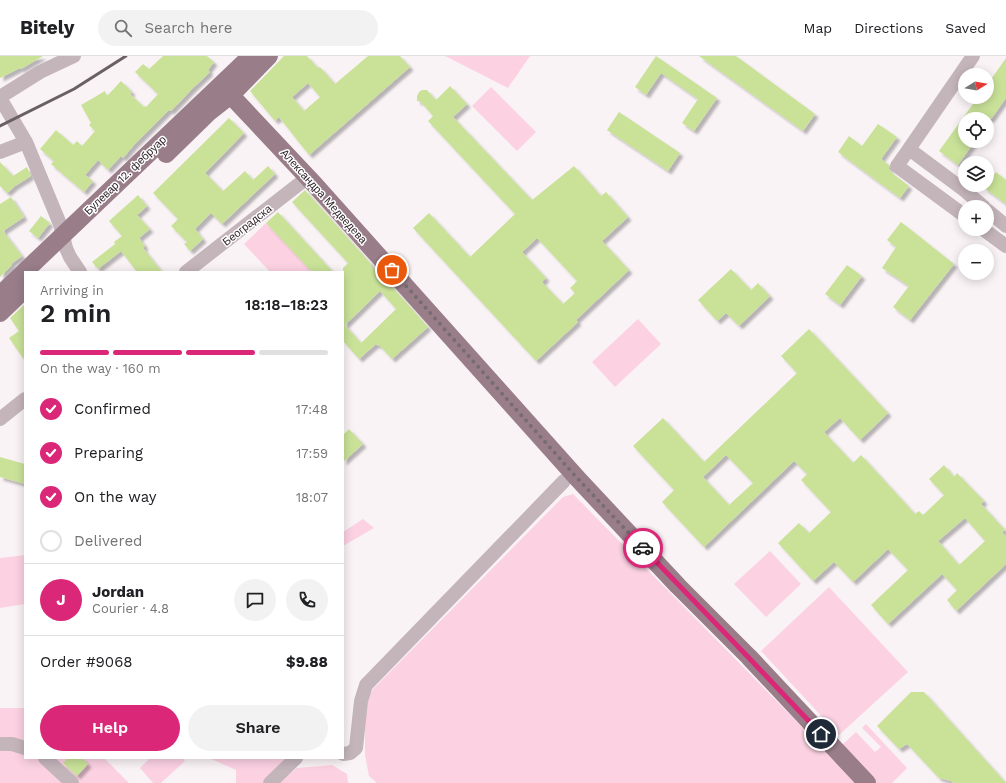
<!DOCTYPE html>
<meta charset="utf-8">
<style>
:root{--surface:#fff;--page:#f2f2f2;--text:#202124;--muted:#757577;--line:#e0e0e0;--accent:#db2777}
body{margin:0;font-family:"Work Sans",sans-serif;background:var(--page);color:var(--text);height:100vh;display:flex;flex-direction:column;font-size:15px;white-space:nowrap}
*{box-sizing:border-box;margin:0}
p{font-size:13px;color:var(--muted)}
.icon{flex:none;width:22px;height:22px;fill:none;stroke:currentColor;stroke-width:2;stroke-linecap:round;stroke-linejoin:round}
.map{position:relative;flex:1;overflow:hidden}
.panel{position:absolute;left:24px;top:215px;width:320px;height:488px;display:flex;flex-direction:column;background:var(--surface);border-radius:0px;box-shadow:0 2px 10px #0003}
.panel>*{flex:none}
.needle{width:26px;rotate:79deg}
.fabs{position:absolute;left:958px;top:12px;display:grid;gap:8px}
.fabs a{display:grid;place-items:center;width:36px;height:36px;border-radius:50%;background:var(--surface);box-shadow:0 2px 10px #0003;font-size:20px}
.pin{position:absolute;display:grid;place-items:center;width:34px;height:34px;color:#fff;margin:-17px;border:2px solid #fff;border-radius:50%;box-shadow:0 1px 4px #0007}
.courier{position:absolute;display:grid;place-items:center;width:40px;height:40px;margin:-20px;border:3px solid #db2777;border-radius:50%;background:#fff;color:#222;box-shadow:0 1px 5px #0007}
.headline em{font-style:normal;font-weight:600}
.headline div{display:flex;flex-direction:column-reverse}
.headline{display:flex;align-items:center;justify-content:space-between;height:68px;padding:0 16px}
h1{font-size:26px;font-weight:600;line-height:30px}
.bar{display:grid;grid-template-columns:repeat(4,1fr);gap:6px 4px;align-content:center;height:48px;padding:0 16px}
.bar i{height:5px;border-radius:3px;background:var(--line)}
.bar .selected{background:var(--accent)}
.bar p{grid-column:span 4}
.line{display:flex;align-items:center;gap:10px;padding:0 16px;border-top:1px solid var(--line)}
.line div{flex:1}
.round{display:grid;place-items:center;flex:none;width:42px;height:42px;border-radius:21px;background:var(--page)}
ol{padding:0 16px;list-style:none}
li{display:flex;align-items:center;gap:12px;height:44px}
li p{margin-inline-start:auto}
li .icon{padding:4px;border-radius:50%;background:var(--accent);color:#fff;stroke-width:4}
li:last-child{color:var(--muted)}
li i{width:22px;height:22px;border:2px solid var(--line);border-radius:50%}
.button{display:flex;gap:8px;margin-top:auto;padding:8px 16px}
.button a{flex:1;height:46px;border-radius:24px;background:var(--accent);color:#fff;font-size:16px;font-weight:600;line-height:46px;text-align:center}
.button a+a{background:var(--page);color:var(--text)}
header{display:flex;align-items:center;gap:24px;box-sizing:border-box;height:56px;padding:0 20px;background:var(--surface);border-bottom:1px solid var(--line)}
header strong{font-size:19px}
nav{display:flex;gap:22px;margin-inline-start:auto;font-size:14px}
.search{width:280px;height:36px;background:var(--page);display:flex;align-items:center;gap:10px;box-sizing:border-box;padding:0 14px;border-radius:22px;color:var(--muted);font-size:15px}
.map>svg:first-child{display:block}
.green{fill:#fcd2e3}
.building{fill:#c9e298;fill-rule:evenodd;filter:url(#shadow)}
.lines{fill:none;stroke-linecap:round;stroke-linejoin:round}
.minor{stroke:#c4b5bb;stroke-width:14}
.major{stroke:#997e89;stroke-width:18}
.rail{stroke:#6a5f63;stroke-width:3}
.done{stroke:#776c70;stroke-width:4;stroke-dasharray:0 7.2}
.route{stroke:#db2777;stroke-width:5}
.labels{text-anchor:middle;stroke-width:3;stroke-linejoin:round;paint-order:stroke}
.street-label{font-size:11px;fill:#302328;stroke:#fff}
</style>
<header>
<strong>Bitely</strong>
<div class="search"><svg class="icon" aria-label="search" viewBox="0 0 24 24"><circle cx="10" cy="10" r="6"/><path d="M15 15l6 6"/></svg>Search here</div>
<nav><a>Map</a><a>Directions</a><a>Saved</a></nav>
</header>
<div class="map">
<svg width="1006" height="727" viewBox="0 0 1006 727">
<defs>
<filter id="shadow"><feDropShadow dx="3.5" dy="3.5" stdDeviation="1" flood-color="#0004"/></filter>
</defs>
<rect width="100%" height="100%" fill="#faf3f6"/>
<path class="green" d="M445,0H530L508,32Z
M491,31L536,76L517,95L472,50Z
M266,167L312,216H270L244,188Z
M638,263L661,288L615,331L592,306Z
M573,438L857,727H377L369,720L365,699V645L373,633L563,441Z
M363,463L374,472L343,490V476Z
M770,495L801,528L766,561L734,528Z
M25,499V548L0,552V502Z
M829,531L908,616L839,679L761,595Z
M0,652H25V702H104L129,727H0Z
M866,668L907,712L892,727H876L843,691L842,689L856,676L875,696L881,691L862,672Z
M150,702H182L185,705L161,727H153L140,712Z
M209,702H288L262,727H236V714Z
M332,709L347,718L348,727H278L297,712Z"/>
<path class="building" d="M0,0H43L21,13L20,12L0,22Z
M163,0H207L214,6L208,14L210,16L193,32L171,55L169,54L134,89L123,102L121,100L108,114L98,104L85,119L93,125L84,136L51,108L54,105L40,93L56,74L73,89L77,85L82,90L95,75L89,69L91,67L81,49L105,35L107,40L121,25L132,36L130,38L144,51L145,50L146,51L158,38L135,16L143,8L149,13Z
M284,0H307L318,12L320,11L335,28L368,0H400L410,11L309,99L279,61L275,65L250,35ZM308,27L320,41L304,55L292,41Z
M656,0L717,42L694,75L682,67L698,43L661,17L646,39L635,31Z
M699,0H736L815,58L803,75Z
M1006,2V42L991,63H965V85H975L958,109L939,95L978,41H987V29Z
M450,30L467,48L453,61L532,144L574,110L601,140L606,136L628,161L602,185L629,214L576,264L578,266L536,305L413,172L429,157L470,201L515,158L428,65L433,60L421,46L417,45V40L419,36L422,34H427L436,44ZM537,182L577,225L570,232L575,237L563,248L542,226L546,222L522,196Z
M619,56L680,97L668,115L607,74Z
M229,62L244,77L205,117L223,135L245,115L253,124L268,110L275,118L222,168L211,157L195,173L203,183L190,195L184,188L187,186L171,170L178,163L153,137Z
M878,68L897,81L881,103L889,109V113L892,117L909,130L900,142L838,96L849,80L862,90Z
M0,106L13,120L27,111L31,120L15,130L7,137L0,130Z
M996,116L1006,124V148L984,132Z
M305,134L371,208L370,209L395,234L428,271L392,303L379,289L378,290L376,288L359,303L343,285V212L348,207L292,146ZM380,235L396,253L361,287L345,269Z
M138,139L147,150L137,159L150,173L139,182L145,190L143,192L162,216H137L121,195L98,213L92,206L115,188L114,186L122,180L109,165Z
M11,141L24,161L3,175L22,200L11,208L12,209L0,221V148Z
M278,156L333,216H312L266,167Z
M41,160L50,167L38,182L29,175Z
M901,166L954,208L910,264L893,251L909,230L882,212L896,191L887,184Z
M847,209L862,220L840,249L825,238Z
M731,213L751,234L758,227L770,240L739,270L726,257L717,265L698,244Z
M25,248V305L9,282L19,275L10,262Z
M809,273L888,357L860,384L840,362L824,376L853,407L861,399L915,458L919,455L923,459L944,439L929,423L944,409L954,421L957,417L984,445L981,448L1005,474L1002,476L1006,481V508L956,555L947,544L957,534L942,518L888,568L871,549L908,514L888,493L853,526L834,506L813,525L778,487L799,467L809,477L831,456L801,424L807,418L794,405L704,491L662,446L674,434L633,390L663,362L704,406L797,317L781,300ZM726,399L753,427L729,449L703,421ZM965,462L985,485L959,509L938,485Z
M349,373L363,388L343,406V379Z
M0,401L25,408V428L0,421Z
M911,636H924L1006,727H953L951,725L939,722L907,688L899,693L877,670Z
M68,702H82L88,708L77,720L63,707Z"/>
<g class="lines">
<path class="minor" d="M973,0L909,93L964,134L984,151
M0,41L40,16L74,0
M0,42L26,86L60,168L66,192L70,201L80,216
M909,93L897,110L965,160
M0,96L26,86
M987,154L1006,170
M983,173L1006,190
M186,216L308,121
M0,363L25,343
M0,688H12L25,692
M343,698L350,697L356,692L361,645L366,629L564,425
M45,702L72,727
M270,727L296,702"/>
<path class="major" d="M221,29L315,129L578,423L678,530L749,601L867,727
M166,98L208,57L231,39L269,0
M0,239L251,0
M0,257L25,233"/>
<path class="rail" d="M0,70L74,33L126,0"/>
</g>
<g class="lines">
<path class="done" d="M392,214L578,423L643,492"/>
<path class="route" d="M643,492L749,602L821,678"/>
</g>
<g class="labels">
<g class="street-label">
<text transform="translate(125 119) rotate(-44)" y="4">Булевар 12. фебруар</text>
<text transform="translate(324 140) rotate(48)" y="4">Александра Медведева</text>
<text transform="translate(247 169) rotate(-38)" y="4">Београдска</text>
</g>
</g>
</svg>
<div class="fabs">
<a><svg class="needle" viewBox="-14 -14 28 28"><path d="M0-13l5 13h-10z" fill="#e53935"/><path d="M0 13l5-13h-10z" fill="#757577"/></svg></a>
<a><svg class="icon" aria-label="locate" viewBox="0 0 24 24"><circle cx="12" cy="12" r="6"/><path d="M12 2v4M12 18v4M2 12h4M18 12h4"/></svg></a>
<a><svg class="icon" aria-label="layers" viewBox="0 0 24 24"><path d="M12 4l9 5-9 5-9-5zM3 14l9 5 9-5"/></svg></a>
<a>+</a>
<a>−</a>
</div>
<div class="pin" style="left:392px;top:214px;background:#ea580c"><svg class="icon" aria-label="bag" viewBox="0 0 24 24"><path d="M5 8h14l-1 12H6zM9 8a3 3 0 0 1 6 0"/></svg></div>
<div class="pin" style="left:821px;top:678px;background:#1f2937"><svg class="icon" aria-label="home" viewBox="0 0 24 24"><path d="M3 11l9-7 9 7M6 9v11h12V9"/></svg></div>
<div class="courier" style="left:643px;top:492px"><svg class="icon" aria-label="car" viewBox="0 0 24 24"><path d="M5 17H2v-5l4-1 3-4h7l3 4 3 1v5h-3M9 17h6M6 11h13"/><circle cx="7" cy="17" r="2"/><circle cx="17" cy="17" r="2"/></svg></div>
<section class="panel">
<div class="headline"><div><h1>2 min</h1><p>Arriving in</p></div><em>18:18–18:23</em></div>
<div class="bar"><i class="selected"></i><i class="selected"></i><i class="selected"></i><i></i><p>On the way · 160 m</p></div>
<ol>
<li><svg class="icon" aria-label="check" viewBox="0 0 24 24"><path d="M5 12l5 5 9-10"/></svg>Confirmed<p>17:48</p></li>
<li><svg class="icon" aria-label="check" viewBox="0 0 24 24"><path d="M5 12l5 5 9-10"/></svg>Preparing<p>17:59</p></li>
<li><svg class="icon" aria-label="check" viewBox="0 0 24 24"><path d="M5 12l5 5 9-10"/></svg>On the way<p>18:07</p></li>
<li><i></i>Delivered</li>
</ol>
<div class="line" style="height:72px"><b class="round" style="background:var(--accent);color:#fff">J</b><div><b>Jordan</b><p>Courier · 4.8</p></div><a class="round"><svg class="icon" aria-label="chat" viewBox="0 0 24 24"><path d="M4 5h16v11H9l-5 4z"/></svg></a><a class="round"><svg class="icon" aria-label="phone" viewBox="0 0 24 24"><path d="M5 4h4l2 5-3 2q2 4 5 5l2-3 5 2v4C11 20 4 13 5 4z"/></svg></a></div>
<div class="line" style="height:52px"><div>Order #9068</div><b>$9.88</b></div>
<div class="button"><a>Help</a><a>Share</a></div>
</section>
</div>
